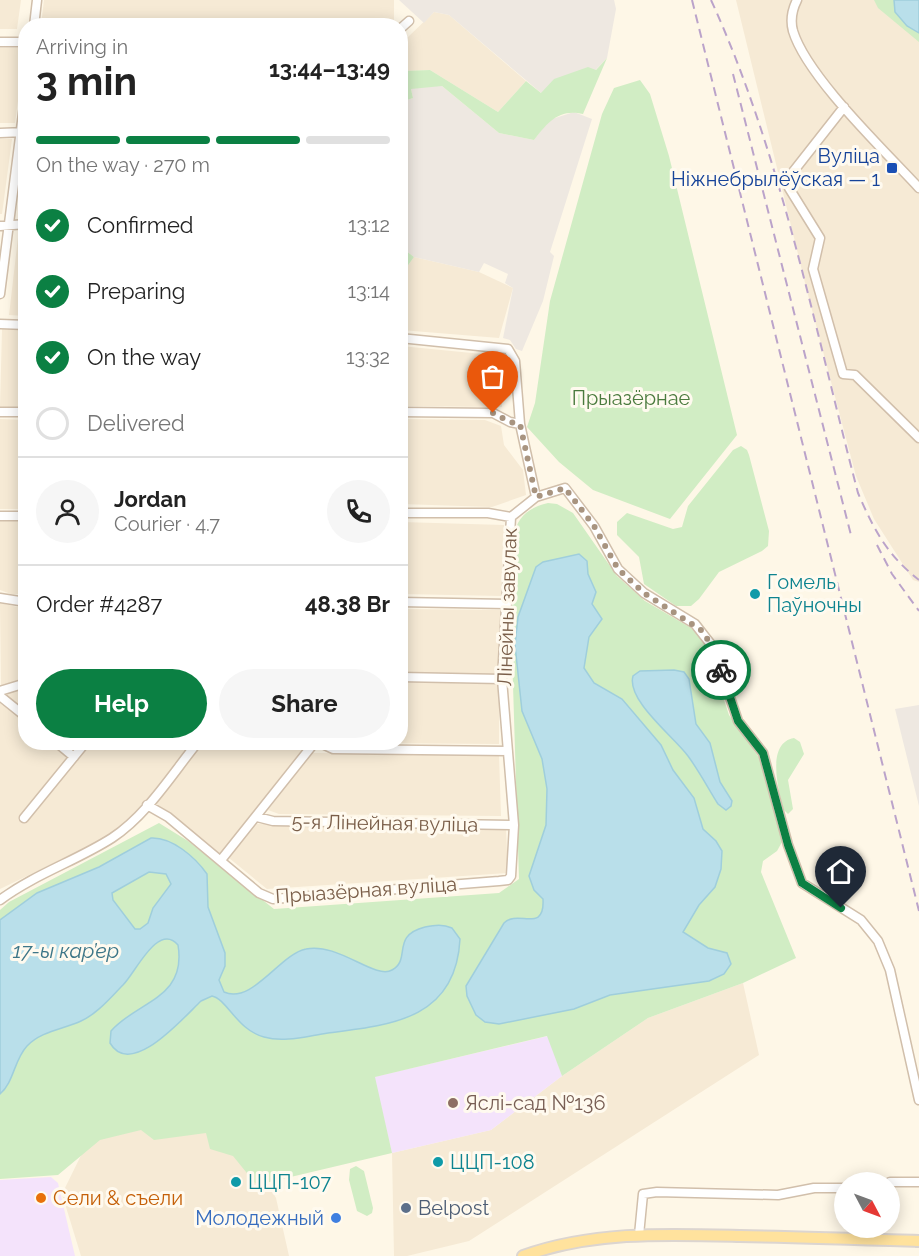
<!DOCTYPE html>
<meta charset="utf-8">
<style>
:root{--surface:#fff;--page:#f6f6f6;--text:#222;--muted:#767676;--line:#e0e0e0;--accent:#0b8043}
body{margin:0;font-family:Raleway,sans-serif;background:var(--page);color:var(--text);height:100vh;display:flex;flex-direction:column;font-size:22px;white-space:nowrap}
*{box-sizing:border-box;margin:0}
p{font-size:20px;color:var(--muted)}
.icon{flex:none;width:33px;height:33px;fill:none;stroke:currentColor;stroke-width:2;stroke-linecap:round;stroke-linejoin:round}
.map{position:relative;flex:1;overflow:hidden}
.panel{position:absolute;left:18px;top:18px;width:390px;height:732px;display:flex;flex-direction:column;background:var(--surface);border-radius:24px;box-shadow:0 3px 15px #0003}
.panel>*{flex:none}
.needle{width:39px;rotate:131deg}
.controls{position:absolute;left:834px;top:1172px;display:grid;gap:12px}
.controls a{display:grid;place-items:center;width:66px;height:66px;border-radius:50%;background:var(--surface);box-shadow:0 3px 15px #0003;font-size:30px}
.pin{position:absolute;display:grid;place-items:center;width:51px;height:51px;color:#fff;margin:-62px -26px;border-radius:50% 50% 50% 0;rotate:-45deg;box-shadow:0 0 6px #0007}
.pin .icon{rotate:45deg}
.courier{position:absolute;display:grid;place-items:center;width:60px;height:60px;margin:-30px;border:4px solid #0b8043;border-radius:50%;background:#fff;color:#222;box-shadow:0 2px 8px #0007}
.headline em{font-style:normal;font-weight:700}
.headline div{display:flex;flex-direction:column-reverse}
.headline{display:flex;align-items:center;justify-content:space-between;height:102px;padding:0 18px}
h1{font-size:39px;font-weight:700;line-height:45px}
.bar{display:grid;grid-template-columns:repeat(4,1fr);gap:9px 6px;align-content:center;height:72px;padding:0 18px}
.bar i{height:8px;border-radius:4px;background:var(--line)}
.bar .on{background:var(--accent)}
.bar p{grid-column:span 4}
.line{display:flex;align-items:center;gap:15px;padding:0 18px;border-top:2px solid var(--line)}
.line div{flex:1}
.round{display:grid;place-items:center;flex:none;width:63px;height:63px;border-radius:32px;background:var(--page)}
ol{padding:0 18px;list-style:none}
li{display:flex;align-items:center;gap:18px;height:66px}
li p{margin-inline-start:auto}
li .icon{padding:6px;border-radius:50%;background:var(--accent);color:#fff;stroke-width:4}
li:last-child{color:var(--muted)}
li i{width:33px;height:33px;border:3px solid var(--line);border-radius:50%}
.cta{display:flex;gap:12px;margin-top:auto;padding:12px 18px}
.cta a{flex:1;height:69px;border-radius:36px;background:var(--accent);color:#fff;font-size:24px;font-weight:700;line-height:69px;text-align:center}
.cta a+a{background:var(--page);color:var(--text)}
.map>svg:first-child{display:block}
.residential{fill:#f6ead5}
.industrial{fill:#eee8e1}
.education{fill:#f4e3fb}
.green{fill:#d1edc4}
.water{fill:#b9dfea;stroke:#9fcedc;stroke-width:1.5;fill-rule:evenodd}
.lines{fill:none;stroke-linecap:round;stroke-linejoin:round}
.minor-casing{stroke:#d1bfab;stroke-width:11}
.major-casing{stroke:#dcd5d0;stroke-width:14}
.minor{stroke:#fff;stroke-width:8}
.major{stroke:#ffe29d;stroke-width:10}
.rail{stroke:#bba3ca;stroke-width:2;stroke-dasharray:9 6;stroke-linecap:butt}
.done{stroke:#a89480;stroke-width:6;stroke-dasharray:0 10.8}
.route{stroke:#0b8043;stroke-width:8}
.transit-dot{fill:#1a4fb4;stroke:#fffaef;stroke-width:2}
.culture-dot{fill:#0f9aa8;stroke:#fffaef;stroke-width:2}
.education-dot{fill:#8d6e63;stroke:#fffaef;stroke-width:2}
.food-dot{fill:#e8710a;stroke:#fffaef;stroke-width:2}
.service-dot{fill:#5c6f8a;stroke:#fffaef;stroke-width:2}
.shop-dot{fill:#3f7fe0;stroke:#fffaef;stroke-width:2}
.labels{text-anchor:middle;stroke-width:6;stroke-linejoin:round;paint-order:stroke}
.transit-label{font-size:20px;fill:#164399;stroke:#fffaef;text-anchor:end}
.park-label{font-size:20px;fill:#4a7a3d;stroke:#fffaef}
.culture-label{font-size:20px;fill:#0d838f;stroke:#fffaef;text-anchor:start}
.street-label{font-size:20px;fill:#7a5e49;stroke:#fffaef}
.education-label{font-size:20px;fill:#785e54;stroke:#fffaef;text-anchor:start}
.food-label{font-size:20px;fill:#c56008;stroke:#fffaef;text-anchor:start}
.service-label{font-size:20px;fill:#4e5e75;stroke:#fffaef;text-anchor:start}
.shop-label{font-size:20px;fill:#366cbe;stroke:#fffaef;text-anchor:end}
.water-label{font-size:21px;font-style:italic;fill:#3d7688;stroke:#fffaef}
</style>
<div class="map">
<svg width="919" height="1256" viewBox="0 0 919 1256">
<rect width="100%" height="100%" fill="#fef7e7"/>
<path class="residential" d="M0,0H21L17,29H0Z
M44,0H394V25H41Z
M736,0H919V582L913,580L874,519L856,476L807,291Z
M434,12L449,15L526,81L498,112L430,70L401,71L400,38L408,37Z
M0,48H25L15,123H0Z
M0,139H12L2,214H0Z
M19,229H25V316L9,315Z
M414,257L479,272L513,288L499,338L401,330V275Z
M2,329L25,330V408L0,407Z
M401,346L502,356V407L401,406Z
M0,419L25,420V509H0Z
M401,419L485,420L501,426L504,445L523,470L526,495L492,507L401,504Z
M25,520V594H11L0,590V521Z
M401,522L504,525L501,596L401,594Z
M0,603L26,609L25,679L1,687Z
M400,609L503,610L500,675L401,677Z
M401,682L499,684V744L358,743L400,742Z
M25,686L26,742L191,743L138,813L114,834L0,889V694Z
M204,743H314L221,856L153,802Z
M312,753L499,755L501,816L279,814L268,810Z
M257,824L506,829L508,873L267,889L229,858Z
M743,983L759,1055L469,1241L407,1256H394L392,1153L491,1130L562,1076L648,1018Z
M140,1123L233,1126L276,1198L289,1256H81L62,1194L91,1135Z"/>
<path class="industrial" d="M399,0H614L616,9L607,58L559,108L449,15L434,12L424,23Z
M420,86H442L499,133L534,140L549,120L574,112L592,119L550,252L554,256L543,301L522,351L516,349L510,340L503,338L513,288L505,283L508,274L484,263L479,272L414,257L401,247V102L413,98L411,89Z
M919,705V806L895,709Z"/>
<path class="education" d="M548,1036L562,1076L491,1130L392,1153L374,1077Z
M51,1177L58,1183L75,1256H0V1180Z"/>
<path class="green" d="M874,0H919V42L878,8Z
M607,58L583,114C559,108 547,123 534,140L499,133L442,86L411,89L413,98L401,102V71L430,70L498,112L526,81L541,93L554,79L588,67L596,70Z
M640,80L650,94L669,156L737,435L670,519L593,490L559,462L527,427L535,403L550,301L602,114L614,88Z
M401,247L414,257L401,275Z
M741,446L747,450L749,455L769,531L768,546L762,551L719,572L699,599L691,606H676L644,584L639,557L617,535V522L627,513L673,529L682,527L688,506L733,450Z
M548,503L557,504L573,513L617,576L645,601L691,628L706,645L729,715L760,759L782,842L777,851L763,861L761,872L796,958L743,983L648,1018L562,1076L547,1036L375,1077L392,1153L261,1184L255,1183L233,1156L210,1149L206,1133L154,1140L141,1130L100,1140L58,1175L0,1179V910L9,902L159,823L188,841L274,909L499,893L519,879L511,620L514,537C516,517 530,507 548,503Z
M794,738L800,742L804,754L788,780L793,809L788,814L784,810C779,793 765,743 794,738Z
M356,1166L364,1171L373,1208L372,1213L367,1216L357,1211L349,1180L350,1169Z"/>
<path class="water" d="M894,0H919V33L907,26L895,12Z
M579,554L587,561L588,574L596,592L592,604L602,619L589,637L584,668L594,683L622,699L661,745L673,770L694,798L703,829L716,841L722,851L721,869L715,887L699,905L683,932L708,948L727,953L731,964L724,974L709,981L610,995L574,1009L499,1024L485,1022L476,1015L467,996L466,986L504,923C518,909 545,934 543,899L534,890L529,876L546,825L547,789L542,759L522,711L515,645L518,617L536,567L543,562Z
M674,670L684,672L689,679L696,724L710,743L720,782L732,801L731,806L726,810L718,804C708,788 699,771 688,756C674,737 626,700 633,676L640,671Z
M151,838C172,837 195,857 207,874L208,907L225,953V966L219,980L224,992C252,1005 280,954 306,949C338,942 375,980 392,970C412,959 390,936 425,927C435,925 443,924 452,928L460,939C456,1019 392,1025 328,1033C307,1036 284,1043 264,1037C237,1030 227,999 212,996L201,1001C183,1018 131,1079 110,1043L111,1031C137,1001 187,999 178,945C158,922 136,972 123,985C111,997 97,1014 81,1021C64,1029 41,1031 27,1046C14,1060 14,1082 0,1094V920L37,893L99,867ZM149,872L166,874L171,884L153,908L148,923L140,929H135L113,900L112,893Z"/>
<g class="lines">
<g class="minor-casing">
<path id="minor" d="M797,0C792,10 790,20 793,31C807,77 885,151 919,188
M34,26L37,0
M400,29L409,21
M0,42H26
M844,107L789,177V188L820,238L813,269L843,374L855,375L919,438
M0,133L25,132
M0,226L26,224
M0,294L26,90
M0,324L26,325
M0,412H26
M400,412L493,413L510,422L520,424
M536,497L565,488L594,526L618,569L644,593L695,624L713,647L738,721L763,753L788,845L802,883L861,920L878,941L890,970L919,1100
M400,513H488L511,517
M0,516H26
M0,598L26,602
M400,602L507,604
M400,677L502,679
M0,691L26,683
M0,696L26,717
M56,742L74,757
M318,742L333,749L508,751
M147,805L168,817L259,893L273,899L499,881L508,880L511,876L514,825L502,679L511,517L536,497L520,424L515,361L508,349L400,338
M257,817L273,821L514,825
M24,818L86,742
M221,860L315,742
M0,900C35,874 76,861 112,838C147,815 172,774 198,742
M890,1182H919
M639,1235L643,1194L657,1192L778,1195L814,1188H844"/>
</g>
<g class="major-casing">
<path id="major" d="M523,1256C593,1231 666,1234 740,1236C800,1237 859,1239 919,1241"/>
</g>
<use href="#minor" class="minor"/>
<use href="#major" class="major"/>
<path class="rail" d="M692,0L919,911
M711,0C781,153 815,330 858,493C874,530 887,555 919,580
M733,74L852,539
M877,545L892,574L919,611"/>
</g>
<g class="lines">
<path class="done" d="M493,413L510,422L520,424L536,497L565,488L594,526L618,569L644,593L701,630L713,647L721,670"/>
<path class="route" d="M721,670L738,721L763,753L788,845L802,883L841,908"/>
</g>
<rect class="transit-dot" x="886" y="162" width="12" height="12" rx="3"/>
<g class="culture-dot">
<circle cx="755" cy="594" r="6"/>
<circle cx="438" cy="1162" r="6"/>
<circle cx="236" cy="1182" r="6"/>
</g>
<circle class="education-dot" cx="453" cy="1103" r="6"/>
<circle class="food-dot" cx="41" cy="1198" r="6"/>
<circle class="service-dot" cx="406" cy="1208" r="6"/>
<circle class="shop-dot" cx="336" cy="1218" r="6"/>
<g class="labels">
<g class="transit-label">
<text x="880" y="163">Вуліца<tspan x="880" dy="23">Ніжнебрылёўская — 1</tspan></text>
</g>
<g class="park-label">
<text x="631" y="405">Прыазёрнае</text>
</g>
<g class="culture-label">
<text x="767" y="589">Гомель<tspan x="767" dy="23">Паўночны</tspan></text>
<text x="450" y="1169">ЦЦП-108</text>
<text x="248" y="1189">ЦЦП-107</text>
</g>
<g class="street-label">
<text transform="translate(507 607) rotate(-88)" y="7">Лінейны завулак</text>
<text transform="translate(385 823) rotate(1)" y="7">5-я Лінейная вуліца</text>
<text transform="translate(366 890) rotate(-4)" y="7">Прыазёрная вуліца</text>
</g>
<g class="education-label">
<text x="465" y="1110">Яслі-сад №136</text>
</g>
<g class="food-label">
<text x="53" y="1205">Сели &amp; съели</text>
</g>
<g class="service-label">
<text x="418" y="1215">Belpost</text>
</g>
<g class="shop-label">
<text x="324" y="1225">Молодежный</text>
</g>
<g class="water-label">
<text x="66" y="958">17-ы кар’ер</text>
</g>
</g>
</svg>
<div class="controls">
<a><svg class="needle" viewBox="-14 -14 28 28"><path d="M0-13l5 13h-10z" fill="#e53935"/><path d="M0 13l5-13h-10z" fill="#767676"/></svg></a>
</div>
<div class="pin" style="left:493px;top:413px;background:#ea580c"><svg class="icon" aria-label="bag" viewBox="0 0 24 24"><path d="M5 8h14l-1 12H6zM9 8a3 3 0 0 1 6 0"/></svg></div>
<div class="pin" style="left:841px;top:908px;background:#1f2937"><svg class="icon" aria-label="home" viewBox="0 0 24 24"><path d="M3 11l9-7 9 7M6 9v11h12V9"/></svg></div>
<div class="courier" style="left:721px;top:670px"><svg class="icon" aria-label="bike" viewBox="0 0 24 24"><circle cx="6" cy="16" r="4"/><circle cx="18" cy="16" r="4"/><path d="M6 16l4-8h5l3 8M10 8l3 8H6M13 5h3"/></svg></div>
<section class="panel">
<div class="headline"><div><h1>3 min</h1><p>Arriving in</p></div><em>13:44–13:49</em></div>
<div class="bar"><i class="on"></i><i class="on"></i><i class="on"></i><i></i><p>On the way · 270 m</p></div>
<ol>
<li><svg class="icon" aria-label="check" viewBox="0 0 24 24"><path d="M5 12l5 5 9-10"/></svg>Confirmed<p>13:12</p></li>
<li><svg class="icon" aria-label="check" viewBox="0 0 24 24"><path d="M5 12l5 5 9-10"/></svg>Preparing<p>13:14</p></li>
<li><svg class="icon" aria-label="check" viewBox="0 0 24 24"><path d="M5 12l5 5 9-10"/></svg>On the way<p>13:32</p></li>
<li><i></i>Delivered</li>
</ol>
<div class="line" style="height:108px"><a class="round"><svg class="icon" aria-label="person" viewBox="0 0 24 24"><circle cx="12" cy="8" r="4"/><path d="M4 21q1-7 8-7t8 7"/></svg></a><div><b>Jordan</b><p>Courier · 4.7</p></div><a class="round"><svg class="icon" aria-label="phone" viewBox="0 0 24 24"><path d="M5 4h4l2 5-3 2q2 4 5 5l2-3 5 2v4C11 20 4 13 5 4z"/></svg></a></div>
<div class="line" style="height:78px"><div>Order #4287</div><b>48.38 Br</b></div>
<div class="cta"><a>Help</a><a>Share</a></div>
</section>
</div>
